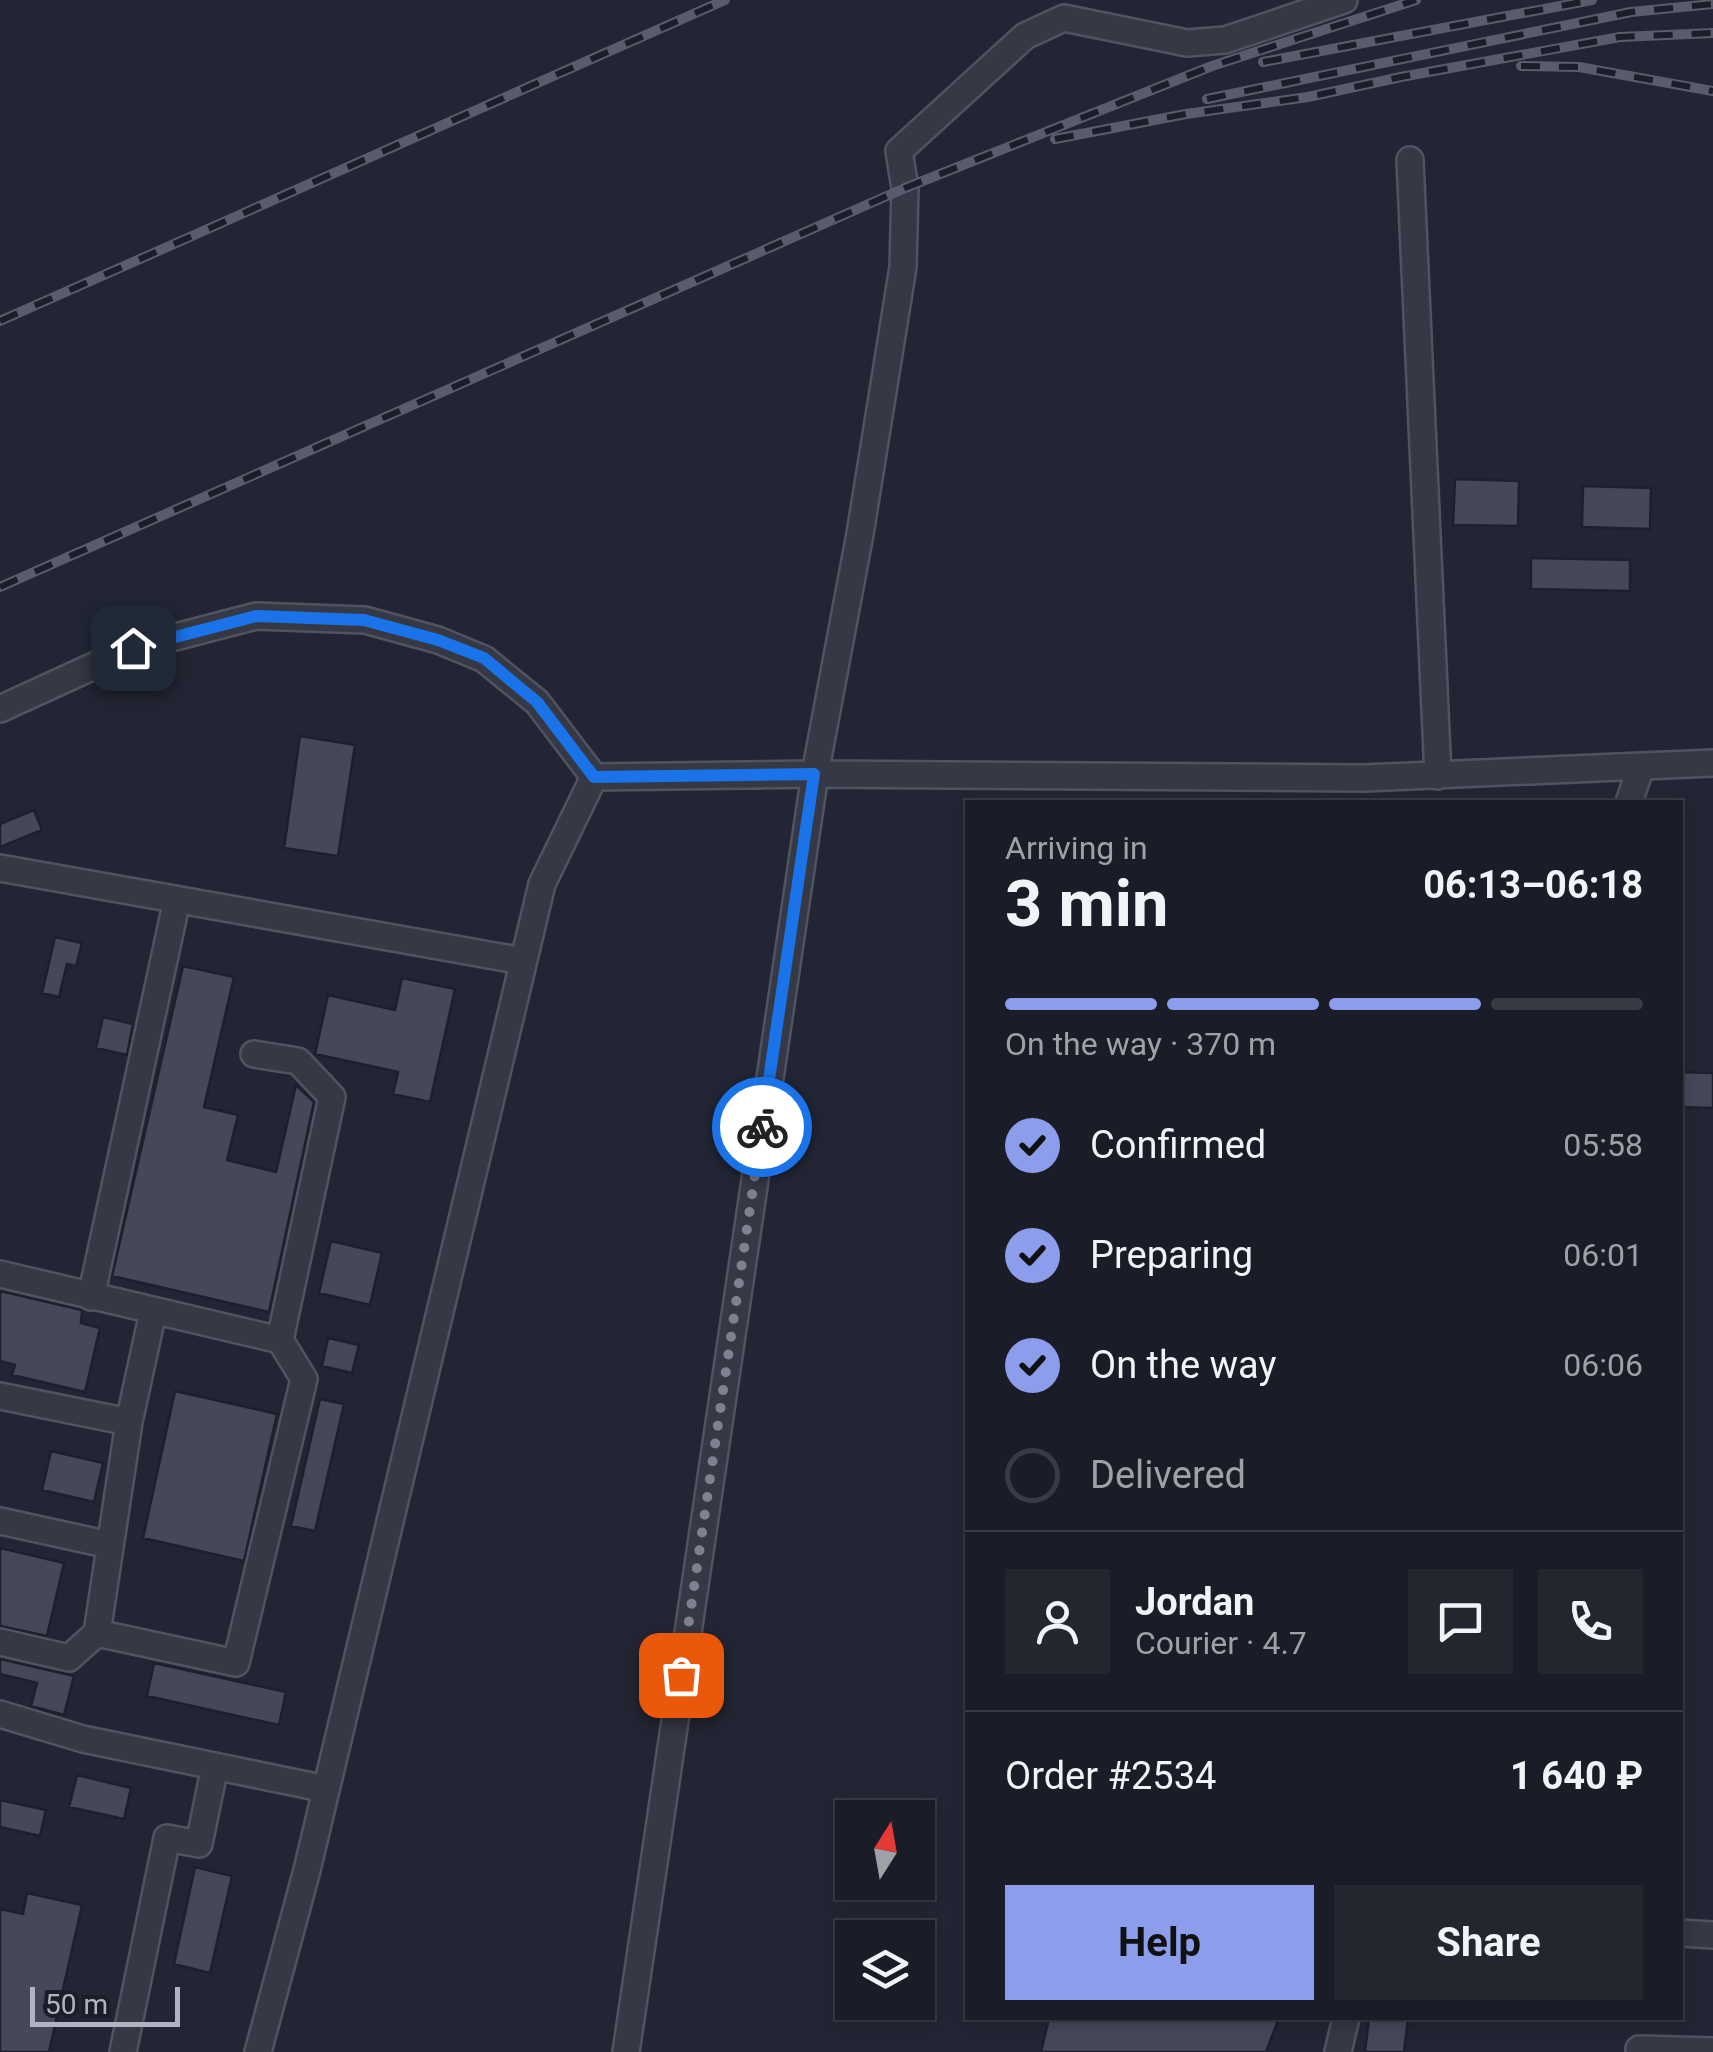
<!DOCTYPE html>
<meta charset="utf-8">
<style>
:root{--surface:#1a1c27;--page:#23252f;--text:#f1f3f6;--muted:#9fa1a7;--line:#383a44;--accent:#8c9deb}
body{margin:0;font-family:Roboto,sans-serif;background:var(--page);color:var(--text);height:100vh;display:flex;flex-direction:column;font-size:38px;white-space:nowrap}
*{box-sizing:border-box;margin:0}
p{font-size:32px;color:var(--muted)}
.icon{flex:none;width:55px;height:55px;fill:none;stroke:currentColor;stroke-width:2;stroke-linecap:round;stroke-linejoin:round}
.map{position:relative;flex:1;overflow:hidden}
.side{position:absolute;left:965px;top:800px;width:718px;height:1220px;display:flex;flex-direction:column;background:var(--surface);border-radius:0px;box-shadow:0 5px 15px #0003,0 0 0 2px var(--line)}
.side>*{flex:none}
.needle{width:65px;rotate:11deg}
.fabs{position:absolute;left:835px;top:1800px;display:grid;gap:20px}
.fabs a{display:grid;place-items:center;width:100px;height:100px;border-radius:0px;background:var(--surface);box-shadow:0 5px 15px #0003,0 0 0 2px var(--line);font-size:50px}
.scale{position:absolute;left:30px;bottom:25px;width:150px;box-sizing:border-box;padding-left:10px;border:5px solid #b0b3c2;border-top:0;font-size:28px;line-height:35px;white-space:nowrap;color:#b0b3c2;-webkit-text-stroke:8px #1b1e29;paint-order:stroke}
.pin{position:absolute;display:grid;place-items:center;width:85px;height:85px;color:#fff;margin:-42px;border-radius:20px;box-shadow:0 5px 15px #0006}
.courier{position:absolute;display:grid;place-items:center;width:100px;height:100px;margin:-50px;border:8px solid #1a73e8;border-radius:50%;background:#fff;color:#222;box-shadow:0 2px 12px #0007}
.head em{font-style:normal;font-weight:700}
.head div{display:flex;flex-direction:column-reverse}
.head{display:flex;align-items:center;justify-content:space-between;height:170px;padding:0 40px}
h1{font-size:65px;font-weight:700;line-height:75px}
.bar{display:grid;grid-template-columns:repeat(4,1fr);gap:15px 10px;align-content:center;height:120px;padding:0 40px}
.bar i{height:12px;border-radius:8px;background:var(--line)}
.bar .selected{background:var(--accent)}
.bar p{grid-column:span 4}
.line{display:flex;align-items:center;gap:25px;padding:0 40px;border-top:2px solid var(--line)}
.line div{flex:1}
.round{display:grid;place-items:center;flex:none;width:105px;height:105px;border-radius:0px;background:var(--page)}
ol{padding:0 40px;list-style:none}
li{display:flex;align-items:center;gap:30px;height:110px}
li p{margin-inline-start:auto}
li .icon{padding:10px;border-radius:50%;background:var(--accent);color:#111;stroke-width:4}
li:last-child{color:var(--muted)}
li i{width:55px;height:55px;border:5px solid var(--line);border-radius:50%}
.action{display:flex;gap:20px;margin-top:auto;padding:20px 40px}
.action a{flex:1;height:115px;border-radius:0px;background:var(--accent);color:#111;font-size:40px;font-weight:700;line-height:115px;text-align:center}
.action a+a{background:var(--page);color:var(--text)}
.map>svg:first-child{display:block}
.building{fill:#444859;stroke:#1d202c;stroke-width:2.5}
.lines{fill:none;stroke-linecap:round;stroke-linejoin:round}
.minor-casing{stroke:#505360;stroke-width:30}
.minor{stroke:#353845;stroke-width:25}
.rail-casing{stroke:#585c6c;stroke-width:10}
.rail{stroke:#1b1e29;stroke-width:6;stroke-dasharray:19;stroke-linecap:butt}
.done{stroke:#7e8290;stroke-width:10;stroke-dasharray:0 18}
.route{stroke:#1a73e8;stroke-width:12}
</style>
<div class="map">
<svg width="1713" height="2052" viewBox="0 0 1713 2052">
<rect width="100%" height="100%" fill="#222634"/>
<path class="building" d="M1455,479L1519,481L1518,526L1453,525Z
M1583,486L1651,488L1650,529L1582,527Z
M1531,558L1630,560V591L1531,589Z
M300,736L355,745L338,856L284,848Z
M34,810L42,830L0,847V824Z
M55,937L82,943L76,966L67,964L59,997L42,993Z
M183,966L234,977L204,1107L238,1115L227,1160L276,1172L296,1085L314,1102L269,1312L112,1276Z
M402,978L455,989L430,1102L393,1094L398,1072L315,1054L328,995L395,1010Z
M103,1017L133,1024L127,1055L96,1048Z
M1680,1072L1713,1073V1108L1680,1107Z
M331,1241L382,1253L370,1305L319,1293Z
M0,1291L82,1310L81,1323L100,1328L85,1392L12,1375L15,1365L0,1361Z
M328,1338L359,1345L352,1373L322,1366Z
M175,1391L277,1414L244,1561L143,1538Z
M320,1399L344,1404L315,1531L291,1526Z
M51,1451L103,1463L94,1502L42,1490Z
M0,1548L64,1563L47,1636L0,1626Z
M0,1659L74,1676L64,1715L31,1706L37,1683L0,1674Z
M154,1663L286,1692L279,1725L147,1696Z
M77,1775L131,1788L124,1819L69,1807Z
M0,1800L46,1810L40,1836L0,1827Z
M195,1867L232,1876L210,1973L174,1964Z
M27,1893L82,1905L49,2052H0V1909L23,1914Z
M1049,2018H1279L1266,2052H1041Z
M1369,2018H1408L1404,2052H1365Z"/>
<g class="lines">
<g class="minor-casing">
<path id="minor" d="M1410,160L1438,776
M0,709L133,648L256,616L365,620L438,640L484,659L537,702L594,777L815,774L1364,778L1713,763
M1629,802L1641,767
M0,868L523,961
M0,1274L280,1340
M91,1297L177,900
M153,1312L129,1422L97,1633L236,1663L304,1379L280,1340L332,1097L298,1061L254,1054
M0,1396L129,1422
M0,1521L110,1545
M0,1642L69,1658L97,1633
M0,1714L83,1739L326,1789
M1680,1933L1713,1935
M123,2052L167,1838L199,1844L215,1766
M258,2052L307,1870L542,884L594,777
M626,2052L815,774L860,534L903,267L905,188L899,151L1025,36L1064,18L1187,43L1225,40L1344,0
M1338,2052L1346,2018
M1639,2052V2049L1713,2051"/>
</g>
<use href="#minor" class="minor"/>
<g class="rail-casing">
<path id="rail" d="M1263,62L1592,0
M1521,66L1579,67L1713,91
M1207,99L1631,12L1713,4
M1055,139L1186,114L1308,97L1401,77L1620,37L1713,33
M0,321L725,0
M0,587L905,188L1212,66L1416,0"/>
</g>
<use href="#rail" class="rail"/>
</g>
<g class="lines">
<path class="done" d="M681,1675L762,1127"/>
<path class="route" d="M133,648L256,616L364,620L438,640L484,658L537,702L594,777L814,774L762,1127"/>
</g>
</svg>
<div class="fabs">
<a><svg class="needle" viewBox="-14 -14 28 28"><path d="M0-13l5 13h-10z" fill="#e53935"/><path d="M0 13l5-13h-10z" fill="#9fa1a7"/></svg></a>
<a><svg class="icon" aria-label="layers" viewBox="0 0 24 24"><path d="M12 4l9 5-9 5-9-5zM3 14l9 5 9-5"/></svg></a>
</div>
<div class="scale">50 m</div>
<div class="pin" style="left:681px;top:1675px;background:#ea580c"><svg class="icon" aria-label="bag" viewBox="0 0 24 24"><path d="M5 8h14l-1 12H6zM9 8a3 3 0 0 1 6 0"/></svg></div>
<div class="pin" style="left:133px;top:648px;background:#1f2937"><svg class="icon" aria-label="home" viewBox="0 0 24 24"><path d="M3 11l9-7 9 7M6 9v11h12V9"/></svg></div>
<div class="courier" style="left:762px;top:1127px"><svg class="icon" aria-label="bike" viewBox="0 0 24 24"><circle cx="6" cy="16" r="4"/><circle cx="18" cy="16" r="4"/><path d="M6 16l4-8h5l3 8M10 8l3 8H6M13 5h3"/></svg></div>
<section class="side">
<div class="head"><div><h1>3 min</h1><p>Arriving in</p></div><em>06:13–06:18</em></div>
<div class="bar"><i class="selected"></i><i class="selected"></i><i class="selected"></i><i></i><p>On the way · 370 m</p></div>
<ol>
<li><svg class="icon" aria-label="check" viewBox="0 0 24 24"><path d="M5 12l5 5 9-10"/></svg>Confirmed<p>05:58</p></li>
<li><svg class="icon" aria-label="check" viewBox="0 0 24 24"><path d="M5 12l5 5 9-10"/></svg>Preparing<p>06:01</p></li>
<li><svg class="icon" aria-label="check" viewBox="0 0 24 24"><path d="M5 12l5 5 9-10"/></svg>On the way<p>06:06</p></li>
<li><i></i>Delivered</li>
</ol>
<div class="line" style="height:180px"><a class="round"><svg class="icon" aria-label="person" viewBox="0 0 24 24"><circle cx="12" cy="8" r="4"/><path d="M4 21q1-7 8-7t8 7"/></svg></a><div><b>Jordan</b><p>Courier · 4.7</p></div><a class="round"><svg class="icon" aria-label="chat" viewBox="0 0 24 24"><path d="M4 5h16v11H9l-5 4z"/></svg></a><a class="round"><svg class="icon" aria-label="phone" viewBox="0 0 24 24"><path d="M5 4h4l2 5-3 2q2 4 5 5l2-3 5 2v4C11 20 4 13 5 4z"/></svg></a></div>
<div class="line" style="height:130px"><div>Order #2534</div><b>1 640 ₽</b></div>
<div class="action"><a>Help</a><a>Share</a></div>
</section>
</div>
